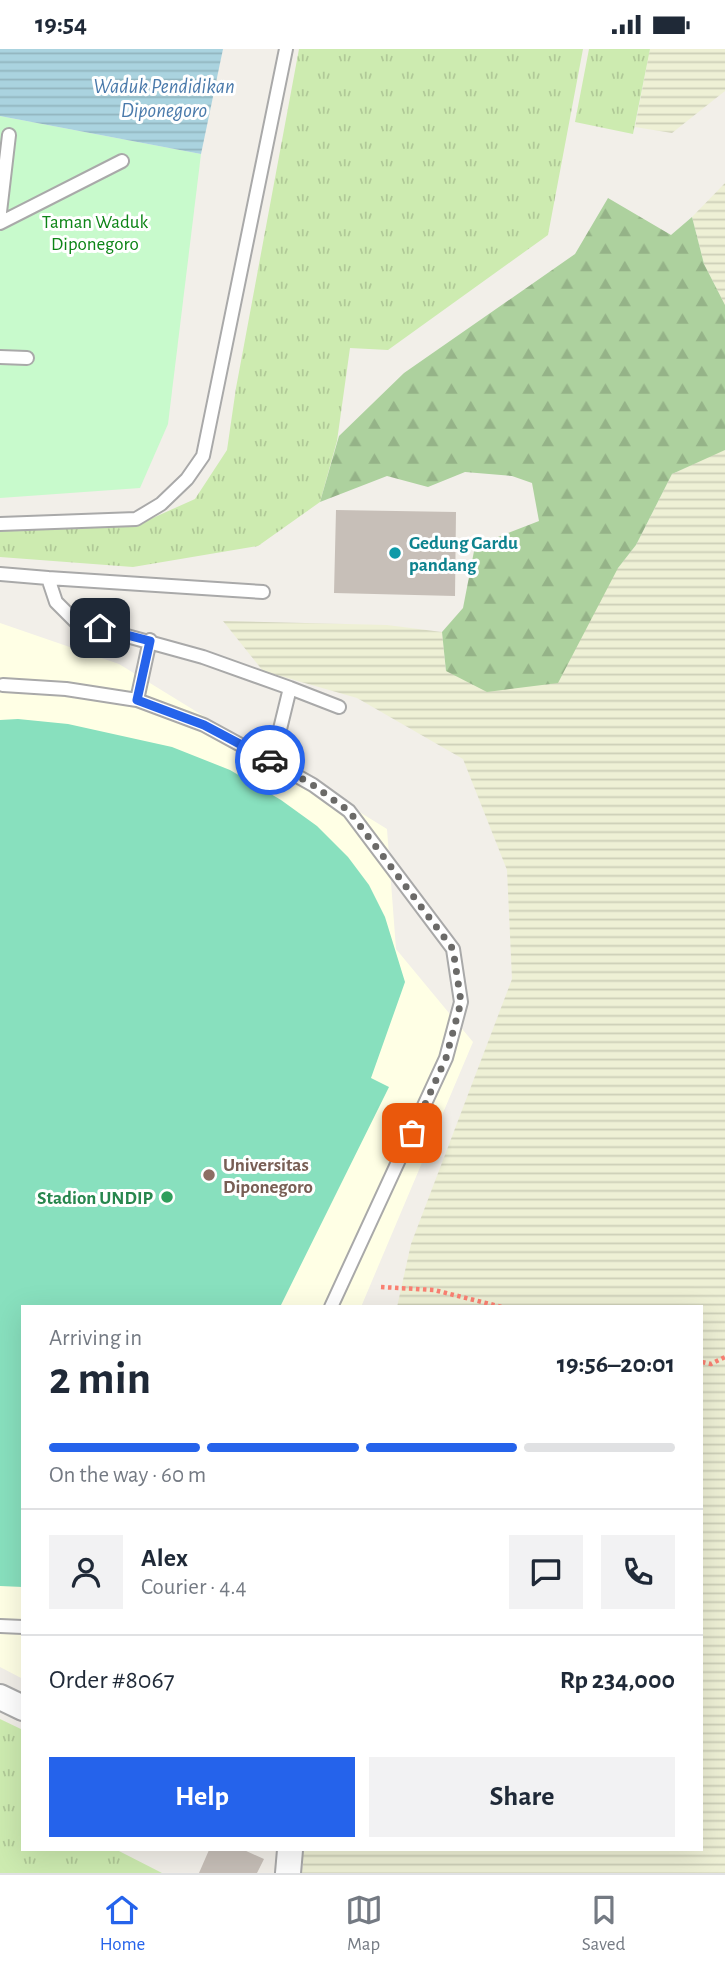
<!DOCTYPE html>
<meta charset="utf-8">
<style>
:root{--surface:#fff;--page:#f2f2f3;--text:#1f2937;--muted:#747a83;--line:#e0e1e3;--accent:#2563eb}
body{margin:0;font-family:"Alegreya Sans",sans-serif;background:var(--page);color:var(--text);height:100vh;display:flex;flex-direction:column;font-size:26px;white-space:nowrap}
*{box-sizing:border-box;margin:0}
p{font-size:23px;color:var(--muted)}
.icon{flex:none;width:38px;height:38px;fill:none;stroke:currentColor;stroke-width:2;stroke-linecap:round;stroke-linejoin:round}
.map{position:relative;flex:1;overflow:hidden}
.side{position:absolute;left:21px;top:1256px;width:682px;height:546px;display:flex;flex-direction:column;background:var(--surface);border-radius:0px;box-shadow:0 7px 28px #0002}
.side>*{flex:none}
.pin{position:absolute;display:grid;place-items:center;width:60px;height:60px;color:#fff;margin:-30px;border-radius:14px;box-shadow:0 4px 10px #0006}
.courier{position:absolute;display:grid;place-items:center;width:70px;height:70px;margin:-35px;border:5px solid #2563eb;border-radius:50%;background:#fff;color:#222;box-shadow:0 2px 9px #0007}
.headline em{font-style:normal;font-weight:700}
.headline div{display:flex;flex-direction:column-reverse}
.headline{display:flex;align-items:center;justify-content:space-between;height:119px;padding:0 28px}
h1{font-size:46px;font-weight:700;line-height:52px}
.bar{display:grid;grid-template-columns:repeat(4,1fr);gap:10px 7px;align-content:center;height:84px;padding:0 28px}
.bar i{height:9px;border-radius:5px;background:var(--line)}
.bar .active{background:var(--accent)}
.bar p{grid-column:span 4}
.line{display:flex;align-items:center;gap:18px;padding:0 28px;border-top:2px solid var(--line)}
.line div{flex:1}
.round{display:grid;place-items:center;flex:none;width:74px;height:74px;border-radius:0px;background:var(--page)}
.action{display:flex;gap:14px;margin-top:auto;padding:14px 28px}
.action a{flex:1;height:80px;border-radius:0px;background:var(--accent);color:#fff;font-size:28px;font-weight:700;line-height:80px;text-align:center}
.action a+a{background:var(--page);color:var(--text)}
.status{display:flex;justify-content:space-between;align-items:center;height:49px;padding:0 35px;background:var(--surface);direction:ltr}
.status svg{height:19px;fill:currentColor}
.tabs{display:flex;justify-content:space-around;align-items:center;height:98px;border-top:2px solid var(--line);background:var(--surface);font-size:19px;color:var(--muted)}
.tabs a{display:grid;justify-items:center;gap:4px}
.tabs .active{color:var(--accent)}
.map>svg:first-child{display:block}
.education{fill:#ffffe5}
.farmland{fill:url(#farmland-rules)}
.grass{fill:url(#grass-tufts)}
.forest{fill:url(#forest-firs)}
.park{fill:#c8facc}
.pitch{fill:#88e0be}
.water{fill:url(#water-rules)}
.building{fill:#c7bfb8}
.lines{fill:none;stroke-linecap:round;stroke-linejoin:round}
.service-casing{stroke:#a9a9a9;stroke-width:16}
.minor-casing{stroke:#a9a9a9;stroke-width:28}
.path{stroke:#fa8072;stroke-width:4.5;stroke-dasharray:3.5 3.5;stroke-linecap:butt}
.service{stroke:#fff;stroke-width:12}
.minor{stroke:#fff;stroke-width:24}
.done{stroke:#6b6a68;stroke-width:7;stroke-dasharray:0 12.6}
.route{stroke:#2563eb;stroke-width:9}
.culture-dot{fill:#0f9aa8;stroke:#fff;stroke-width:2.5}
.education-dot{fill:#8d6e63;stroke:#fff;stroke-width:2.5}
.leisure-dot{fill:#2e9e5b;stroke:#fff;stroke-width:2.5}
.labels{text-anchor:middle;stroke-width:6;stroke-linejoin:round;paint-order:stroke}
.park-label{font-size:19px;fill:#0c8416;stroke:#fff}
.culture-label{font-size:19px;font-weight:bold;fill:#0d838f;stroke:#fff;text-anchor:start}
.education-label{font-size:19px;font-weight:bold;fill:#785e54;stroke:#fff;text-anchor:start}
.leisure-label{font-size:19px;font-weight:bold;fill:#27864d;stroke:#fff;text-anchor:end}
.water-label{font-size:21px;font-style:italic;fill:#4a7aab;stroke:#fff}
</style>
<div class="status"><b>19:54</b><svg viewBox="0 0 49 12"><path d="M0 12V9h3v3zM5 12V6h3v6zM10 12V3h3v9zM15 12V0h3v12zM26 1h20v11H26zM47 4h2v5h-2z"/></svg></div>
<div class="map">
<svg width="725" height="1824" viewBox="0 0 725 1824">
<defs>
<pattern id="farmland-rules" width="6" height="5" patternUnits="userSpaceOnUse" patternTransform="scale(1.75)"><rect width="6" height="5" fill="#eef0d5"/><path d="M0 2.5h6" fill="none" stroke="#ccceb7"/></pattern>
<pattern id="grass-tufts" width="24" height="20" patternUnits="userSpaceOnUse" patternTransform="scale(1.75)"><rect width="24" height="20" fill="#cdebb0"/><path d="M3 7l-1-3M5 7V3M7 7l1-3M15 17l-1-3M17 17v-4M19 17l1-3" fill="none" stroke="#b0c997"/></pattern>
<pattern id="forest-firs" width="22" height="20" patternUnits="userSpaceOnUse" patternTransform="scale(1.75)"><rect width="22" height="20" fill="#add19e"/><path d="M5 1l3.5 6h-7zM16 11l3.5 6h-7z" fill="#95b388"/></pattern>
<pattern id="water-rules" width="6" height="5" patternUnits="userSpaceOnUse" patternTransform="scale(1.75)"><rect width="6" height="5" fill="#aad3df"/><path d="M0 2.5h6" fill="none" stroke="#92b5bf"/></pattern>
</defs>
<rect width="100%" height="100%" fill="#f2efe9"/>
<path class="education" d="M0,574L119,615L387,780L396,900L473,993L361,1258H23V1630L0,1618Z"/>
<path class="farmland" d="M650,0H725V42L672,84L635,78Z
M725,134V256L704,215L692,168Z
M725,400V1824H301L303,1817L302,1801H702V1258H397L411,1195L512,930L507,821L463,710L357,649L263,622L223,572L387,576L442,583L446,622L618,519L636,496L672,425Z"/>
<path class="grass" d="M299,0H583L548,186L388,301L350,299L337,392L320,453L258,497L133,518L0,508V479L146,472L195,450L227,401L236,339Z
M589,0H650L633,85L575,73Z
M0,1670L23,1681V1801H117L162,1824H0Z"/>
<path class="forest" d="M608,149L671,186L692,168L704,215L725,256V401L672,425L636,496L618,519L558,634L487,643L446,622L442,583L463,559L475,497L539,472L532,434L512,427L465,423L428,438L387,427L320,453L339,387L404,324L575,205Z"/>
<path class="park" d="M0,67L201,105L168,375L140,439L0,449Z"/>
<path class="pitch" d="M18,670L68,675L172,698L230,721L281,751L317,777L348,808L369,836L385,868L405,933L371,1029L389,1038L280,1258H23V1538L0,1537V671Z"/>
<path class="water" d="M0,0H223L201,105L0,67Z"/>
<path class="building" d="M336,461L456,463L455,547L334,544Z
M209,1801H244L264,1810L257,1824H199Z"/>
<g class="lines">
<g class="service-casing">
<path id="service" d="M0,163L9,86
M0,174L122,112
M0,308L27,309
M0,475L136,470L161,455L187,430L203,407L286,0
M0,525L48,529L56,553L76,573L203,608L290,639L339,658
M48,529L263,543
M3,636L66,640L137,651L204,676L272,713L313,736L349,762L453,900L461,953L446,1009L331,1258
M137,651L150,591
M272,713L290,639
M0,1577L23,1578"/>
</g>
<g class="minor-casing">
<path id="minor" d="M0,1648L23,1659
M288,1824L290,1801"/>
</g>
<path class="path" d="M381,1238L434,1241L502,1258
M702,1313L711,1315L725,1308"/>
<use href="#service" class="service"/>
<use href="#minor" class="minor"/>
</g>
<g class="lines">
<path class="done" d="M270,711L313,736L349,762L453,900L461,953L446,1009L412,1084"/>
<path class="route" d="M100,579L150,592L137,651L204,676L270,711"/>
</g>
<circle class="culture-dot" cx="395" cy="504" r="7"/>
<circle class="education-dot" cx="209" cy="1126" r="7"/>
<circle class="leisure-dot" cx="167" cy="1148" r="7"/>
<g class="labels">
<g class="park-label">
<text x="95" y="179">Taman Waduk<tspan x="95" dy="22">Diponegoro</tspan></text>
</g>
<g class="culture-label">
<text x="409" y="500">Gedung Gardu<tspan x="409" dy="22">pandang</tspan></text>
</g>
<g class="education-label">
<text x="223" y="1122">Universitas<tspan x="223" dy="22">Diponegoro</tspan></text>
</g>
<g class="leisure-label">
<text x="153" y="1155">Stadion UNDIP</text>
</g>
<g class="water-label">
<text x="164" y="44">Waduk Pendidikan<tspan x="164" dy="24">Diponegoro</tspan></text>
</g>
</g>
</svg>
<div class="pin" style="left:412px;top:1084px;background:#ea580c"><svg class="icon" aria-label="bag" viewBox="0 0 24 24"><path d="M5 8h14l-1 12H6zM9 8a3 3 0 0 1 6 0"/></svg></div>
<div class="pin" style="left:100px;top:579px;background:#1f2937"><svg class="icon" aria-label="home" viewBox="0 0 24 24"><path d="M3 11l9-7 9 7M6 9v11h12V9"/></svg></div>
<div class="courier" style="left:270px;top:711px"><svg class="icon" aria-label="car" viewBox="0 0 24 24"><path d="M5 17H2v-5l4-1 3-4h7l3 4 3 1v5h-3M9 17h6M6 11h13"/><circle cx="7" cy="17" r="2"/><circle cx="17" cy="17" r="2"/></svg></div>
<section class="side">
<div class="headline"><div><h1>2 min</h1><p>Arriving in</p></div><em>19:56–20:01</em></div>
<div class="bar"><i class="active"></i><i class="active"></i><i class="active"></i><i></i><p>On the way · 60 m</p></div>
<div class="line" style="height:126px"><a class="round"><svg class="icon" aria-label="person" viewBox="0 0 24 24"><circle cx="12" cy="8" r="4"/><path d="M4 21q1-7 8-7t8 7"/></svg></a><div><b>Alex</b><p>Courier · 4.4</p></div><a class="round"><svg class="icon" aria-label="chat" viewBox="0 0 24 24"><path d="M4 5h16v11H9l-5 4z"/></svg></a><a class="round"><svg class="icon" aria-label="phone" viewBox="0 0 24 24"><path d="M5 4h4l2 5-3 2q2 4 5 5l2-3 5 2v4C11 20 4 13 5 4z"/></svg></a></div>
<div class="line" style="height:91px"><div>Order #8067</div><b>Rp 234,000</b></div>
<div class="action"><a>Help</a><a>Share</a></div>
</section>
</div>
<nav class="tabs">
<a class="active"><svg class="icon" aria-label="home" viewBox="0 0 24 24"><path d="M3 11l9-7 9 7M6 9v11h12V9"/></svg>Home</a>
<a><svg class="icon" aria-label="map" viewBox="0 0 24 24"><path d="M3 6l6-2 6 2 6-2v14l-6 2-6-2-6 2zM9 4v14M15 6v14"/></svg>Map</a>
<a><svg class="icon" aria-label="saved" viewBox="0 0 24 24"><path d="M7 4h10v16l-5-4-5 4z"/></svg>Saved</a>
</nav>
